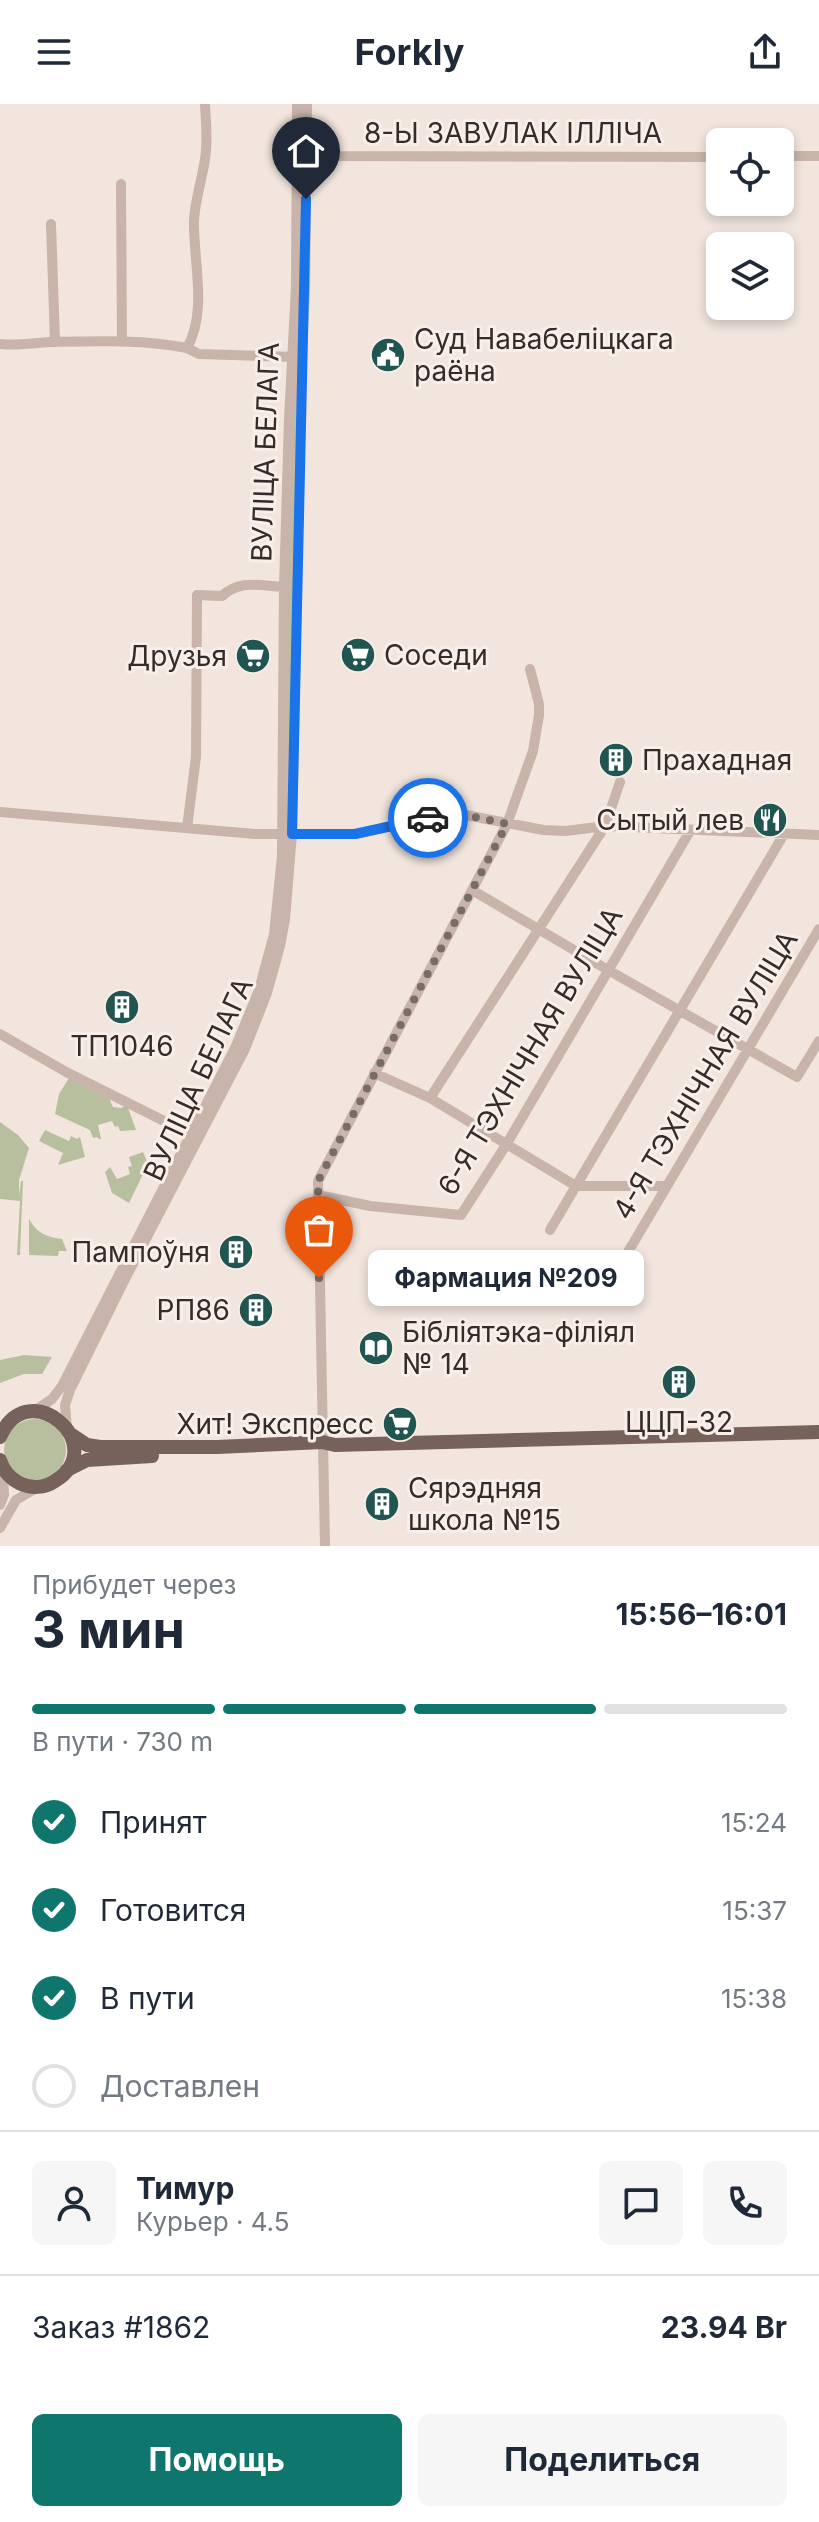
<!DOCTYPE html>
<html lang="ru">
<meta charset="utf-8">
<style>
:root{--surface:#fff;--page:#f6f6f7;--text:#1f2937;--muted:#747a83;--line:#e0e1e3;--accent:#0f766e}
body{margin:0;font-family:Inter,sans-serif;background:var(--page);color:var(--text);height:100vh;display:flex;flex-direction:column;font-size:30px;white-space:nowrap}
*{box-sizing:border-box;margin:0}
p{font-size:26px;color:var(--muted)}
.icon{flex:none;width:44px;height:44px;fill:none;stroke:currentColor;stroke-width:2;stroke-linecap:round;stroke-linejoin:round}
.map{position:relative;height:1442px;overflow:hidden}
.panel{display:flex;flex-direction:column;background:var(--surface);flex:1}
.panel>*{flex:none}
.fabs{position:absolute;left:706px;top:24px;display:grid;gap:16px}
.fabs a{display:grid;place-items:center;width:88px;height:88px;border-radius:12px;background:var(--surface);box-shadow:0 4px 12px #0003;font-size:40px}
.pin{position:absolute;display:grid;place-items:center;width:68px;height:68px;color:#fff;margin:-82px -34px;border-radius:50% 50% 50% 0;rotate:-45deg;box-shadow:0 0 8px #0007}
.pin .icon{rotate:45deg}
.courier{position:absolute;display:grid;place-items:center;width:80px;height:80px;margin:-40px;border:6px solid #1a73e8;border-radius:50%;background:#fff;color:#222;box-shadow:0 2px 10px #0007}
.bubble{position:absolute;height:56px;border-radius:12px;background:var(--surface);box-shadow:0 4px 12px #0003;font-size:26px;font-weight:700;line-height:56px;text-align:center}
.head em{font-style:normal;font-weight:700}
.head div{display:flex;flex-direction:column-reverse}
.head{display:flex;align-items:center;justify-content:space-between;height:136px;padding:0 32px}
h1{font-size:52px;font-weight:700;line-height:60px}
.bar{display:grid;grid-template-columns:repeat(4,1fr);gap:12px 8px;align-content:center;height:96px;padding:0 32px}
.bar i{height:10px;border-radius:6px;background:var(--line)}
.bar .on{background:var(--accent)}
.bar p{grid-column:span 4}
.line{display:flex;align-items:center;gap:20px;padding:0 32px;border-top:2px solid var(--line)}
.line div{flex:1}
.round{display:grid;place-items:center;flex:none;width:84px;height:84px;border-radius:12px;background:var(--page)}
ol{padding:0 32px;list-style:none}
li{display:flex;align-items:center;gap:24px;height:88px}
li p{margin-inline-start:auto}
li .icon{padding:8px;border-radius:50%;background:var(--accent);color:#fff;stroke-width:4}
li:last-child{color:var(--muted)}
li i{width:44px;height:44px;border:4px solid var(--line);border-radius:50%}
.cta{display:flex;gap:16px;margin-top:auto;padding:16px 32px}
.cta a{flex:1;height:92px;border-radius:12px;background:var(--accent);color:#fff;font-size:32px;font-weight:700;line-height:92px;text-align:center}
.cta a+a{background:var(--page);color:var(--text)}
header{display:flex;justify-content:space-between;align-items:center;height:104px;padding:0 32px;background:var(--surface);font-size:36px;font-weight:700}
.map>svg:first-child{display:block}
.green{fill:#b8bf9e}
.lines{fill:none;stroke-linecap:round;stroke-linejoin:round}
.minor{stroke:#c8b4aa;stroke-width:10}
.major{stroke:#77615b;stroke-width:14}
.done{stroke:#776c68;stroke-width:8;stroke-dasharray:0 14.4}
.route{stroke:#1a73e8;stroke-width:10}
.labels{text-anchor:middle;stroke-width:6;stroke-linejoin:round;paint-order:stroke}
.street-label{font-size:28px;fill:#362b29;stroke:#f8efe9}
.poi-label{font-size:28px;fill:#362b29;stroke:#f8efe9;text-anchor:start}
</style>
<header><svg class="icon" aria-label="menu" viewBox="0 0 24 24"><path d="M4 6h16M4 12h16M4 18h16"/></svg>Forkly<svg class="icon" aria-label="share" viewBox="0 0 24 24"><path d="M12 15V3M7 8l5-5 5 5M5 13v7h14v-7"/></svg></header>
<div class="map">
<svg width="819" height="1442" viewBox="0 0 819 1442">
<rect width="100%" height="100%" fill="#f1e5dd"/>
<path class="green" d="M294,276H299L290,705H287L288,493Z
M69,974L108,992L113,1003L121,1004L127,1001L136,1026L120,1027L118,1022L115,1023L112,1017L98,1021L101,1035H99L97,1033L93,1034L90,1026L55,1010L59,990Z
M0,1018L18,1031L29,1044L19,1076V1092L21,1077H23L20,1151H17L20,1097L0,1095Z
M45,1026L69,1037L71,1032L77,1035L80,1033L85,1053L58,1061L63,1049L39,1037Z
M143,1048L148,1060L129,1099L112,1089L105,1068L110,1063L117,1075L130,1070L128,1063L132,1062L129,1053Z
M29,1115C37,1129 46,1133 62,1135L67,1147H59L58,1152L29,1151Z
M24,1251L52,1253L42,1270H24L0,1279V1256Z
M4 1346a31 31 0 1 1 62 0a31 31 0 1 1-62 0Z"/>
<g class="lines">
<path class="minor" d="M306,50L319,52L720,53
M780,52H819
M121,80L122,238
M51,120L55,238
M0,240C17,242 33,239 50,238C95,237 143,235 187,244C208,207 193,157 194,116C195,96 202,76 205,55C208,37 206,18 205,0
M187,244L199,250L296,253
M0,708L255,730H355L439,712L461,710L543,726L566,727L605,722L819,731
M187,724L196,653L197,491L222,492C240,475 260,482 284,483
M472,786L608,866L797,973L819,937
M0,930L68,969L170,1020L183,1023L192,1030
M374,969L430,994L576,1082H666
M430,994L605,722L620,678
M318,1091L370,1102L461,1111L506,1041L690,727
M550,1126L784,730
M605,1181L625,1153L819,825
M33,1308L52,1295L62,1282L236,942L259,886L274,830L282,752L284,483L289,315L296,183L297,0
M67,1324L65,1301L70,1286L125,1175L245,945L267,889L280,842L285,815L292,730L301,274L305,185L307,0
M0,1401L4,1391L3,1366
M0,1424L16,1396L38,1383
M325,1442L318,1077L507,720L533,647L539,611V600L530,565"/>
<path class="major" d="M72,1331L87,1341L100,1343H217L322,1338L335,1341L819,1328
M0,1333C28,1268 112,1342 55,1377C45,1384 31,1385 19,1379C10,1374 3,1366 0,1356
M67,1366L87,1356L152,1352"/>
</g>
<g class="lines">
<path class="done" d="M319,1174L318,1077L507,720L461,710L428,714"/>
<path class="route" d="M306,95L292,730H355L428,714"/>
</g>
<defs>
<g id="civic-disc" transform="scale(1.8)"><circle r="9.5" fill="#215551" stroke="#f8efe9"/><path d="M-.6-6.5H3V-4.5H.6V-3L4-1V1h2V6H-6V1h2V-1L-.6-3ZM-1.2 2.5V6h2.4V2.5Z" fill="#fff"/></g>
<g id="supermarket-disc" transform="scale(1.8)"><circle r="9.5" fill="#215551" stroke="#f8efe9"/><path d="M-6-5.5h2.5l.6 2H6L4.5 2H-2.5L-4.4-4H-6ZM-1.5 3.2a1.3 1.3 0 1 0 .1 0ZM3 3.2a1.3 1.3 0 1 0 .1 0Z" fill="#fff"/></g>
<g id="building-disc" transform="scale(1.8)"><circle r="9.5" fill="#215551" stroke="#f8efe9"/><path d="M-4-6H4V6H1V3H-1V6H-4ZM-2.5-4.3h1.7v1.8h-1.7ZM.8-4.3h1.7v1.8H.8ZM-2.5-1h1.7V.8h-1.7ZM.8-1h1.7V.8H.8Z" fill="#fff"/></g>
<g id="restaurant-disc" transform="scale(1.8)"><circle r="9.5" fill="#215551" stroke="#f8efe9"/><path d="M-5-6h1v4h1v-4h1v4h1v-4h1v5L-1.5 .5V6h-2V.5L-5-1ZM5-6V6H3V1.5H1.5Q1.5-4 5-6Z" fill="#fff"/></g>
<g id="library-disc" transform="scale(1.8)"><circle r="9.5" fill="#215551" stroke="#f8efe9"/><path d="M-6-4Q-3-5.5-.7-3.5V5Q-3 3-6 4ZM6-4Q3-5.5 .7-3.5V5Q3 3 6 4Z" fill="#fff"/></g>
</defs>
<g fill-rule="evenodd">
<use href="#civic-disc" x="388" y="251"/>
<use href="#supermarket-disc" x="358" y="551"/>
<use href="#supermarket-disc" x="253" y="552"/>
<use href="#building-disc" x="616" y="656"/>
<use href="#restaurant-disc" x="770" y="716"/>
<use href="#building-disc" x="122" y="903"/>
<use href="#building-disc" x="236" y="1148"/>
<use href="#building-disc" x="256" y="1206"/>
<use href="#library-disc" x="376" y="1244"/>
<use href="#building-disc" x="679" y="1278"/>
<use href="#supermarket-disc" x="400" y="1320"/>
<use href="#building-disc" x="382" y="1400"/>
</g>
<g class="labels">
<g class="street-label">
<text x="513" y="39">8-Ы ЗАВУЛАК ІЛЛІЧА</text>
<text transform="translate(265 348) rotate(-88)" y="10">ВУЛІЦА БЕЛАГА</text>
<text transform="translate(530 947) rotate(-59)" y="10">6-Я ТЭХНІЧНАЯ ВУЛІЦА</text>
<text transform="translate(705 971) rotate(-59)" y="10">4-Я ТЭХНІЧНАЯ ВУЛІЦА</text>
<text transform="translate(198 975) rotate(-65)" y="10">ВУЛІЦА БЕЛАГА</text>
</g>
<g class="poi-label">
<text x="414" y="245">Суд Навабеліцкага<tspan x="414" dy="32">раёна</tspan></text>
<text x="384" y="561">Соседи</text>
<text x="227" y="562" text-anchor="end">Друзья</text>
<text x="642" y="666">Прахадная</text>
<text x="744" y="726" text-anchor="end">Сытый лев</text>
<text x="122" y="952" text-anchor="middle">ТП1046</text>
<text x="210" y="1158" text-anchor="end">Пампоўня</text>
<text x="230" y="1216" text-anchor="end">РП86</text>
<text x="402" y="1238">Бібліятэка-філіял<tspan x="402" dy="32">№ 14</tspan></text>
<text x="679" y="1328" text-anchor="middle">ЦЦП-32</text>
<text x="374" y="1330" text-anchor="end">Хит! Экспресс</text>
<text x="408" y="1394">Сярэдняя<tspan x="408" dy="32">школа №15</tspan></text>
</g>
</g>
</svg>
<div class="fabs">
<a><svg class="icon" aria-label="locate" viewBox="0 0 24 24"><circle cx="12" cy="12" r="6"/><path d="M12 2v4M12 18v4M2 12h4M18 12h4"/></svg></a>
<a><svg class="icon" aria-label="layers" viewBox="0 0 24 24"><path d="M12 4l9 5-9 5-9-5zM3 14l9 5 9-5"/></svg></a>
</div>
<div class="pin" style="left:319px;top:1174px;background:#ea580c"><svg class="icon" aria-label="bag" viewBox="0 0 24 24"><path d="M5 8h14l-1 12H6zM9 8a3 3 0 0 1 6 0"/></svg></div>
<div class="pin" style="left:306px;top:95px;background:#1f2937"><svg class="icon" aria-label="home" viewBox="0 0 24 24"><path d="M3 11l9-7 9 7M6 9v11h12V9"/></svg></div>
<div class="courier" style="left:428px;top:714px"><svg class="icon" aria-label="car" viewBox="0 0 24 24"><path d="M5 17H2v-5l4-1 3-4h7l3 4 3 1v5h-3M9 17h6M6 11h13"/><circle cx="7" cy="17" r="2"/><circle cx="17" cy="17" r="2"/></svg></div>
<div class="bubble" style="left:368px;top:1146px;width:276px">Фармация №209</div>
</div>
<section class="panel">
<div class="head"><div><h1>3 мин</h1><p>Прибудет через</p></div><em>15:56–16:01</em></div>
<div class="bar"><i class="on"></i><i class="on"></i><i class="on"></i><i></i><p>В пути · 730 m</p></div>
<ol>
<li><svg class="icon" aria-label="check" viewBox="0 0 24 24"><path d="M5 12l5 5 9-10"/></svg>Принят<p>15:24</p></li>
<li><svg class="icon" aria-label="check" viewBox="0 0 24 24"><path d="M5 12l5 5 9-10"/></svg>Готовится<p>15:37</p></li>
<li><svg class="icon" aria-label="check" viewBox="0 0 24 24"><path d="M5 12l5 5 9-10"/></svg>В пути<p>15:38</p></li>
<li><i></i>Доставлен</li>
</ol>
<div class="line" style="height:144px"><a class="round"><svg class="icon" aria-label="person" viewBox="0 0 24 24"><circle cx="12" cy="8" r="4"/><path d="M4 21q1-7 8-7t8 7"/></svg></a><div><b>Тимур</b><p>Курьер · 4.5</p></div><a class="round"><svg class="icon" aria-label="chat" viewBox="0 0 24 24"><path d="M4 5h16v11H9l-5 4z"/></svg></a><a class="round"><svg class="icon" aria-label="phone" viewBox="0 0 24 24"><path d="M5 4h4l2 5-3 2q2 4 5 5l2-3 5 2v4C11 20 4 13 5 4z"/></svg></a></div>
<div class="line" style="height:104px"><div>Заказ #1862</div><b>23.94 Br</b></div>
<div class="cta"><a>Помощь</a><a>Поделиться</a></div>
</section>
